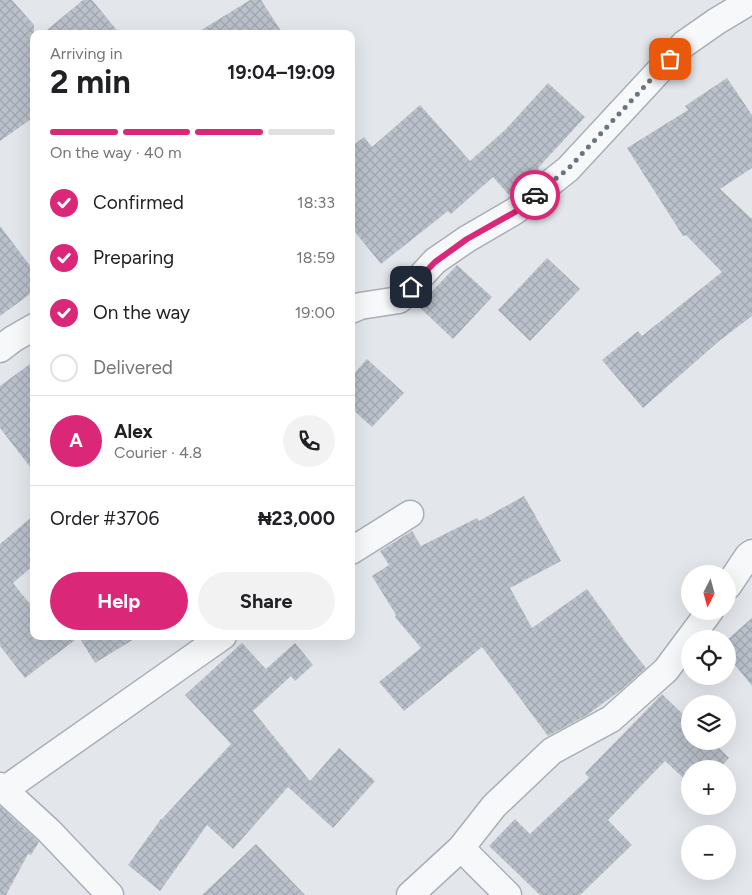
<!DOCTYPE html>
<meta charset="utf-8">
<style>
:root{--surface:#fff;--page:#f2f2f2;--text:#202124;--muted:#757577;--line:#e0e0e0;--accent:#db2777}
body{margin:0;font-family:Figtree,sans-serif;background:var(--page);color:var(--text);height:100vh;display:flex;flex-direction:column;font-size:19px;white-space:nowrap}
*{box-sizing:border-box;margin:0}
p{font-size:16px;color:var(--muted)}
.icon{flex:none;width:28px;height:28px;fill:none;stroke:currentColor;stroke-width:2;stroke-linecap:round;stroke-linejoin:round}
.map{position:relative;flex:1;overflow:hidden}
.side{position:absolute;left:30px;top:30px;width:325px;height:610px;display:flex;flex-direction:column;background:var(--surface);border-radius:10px;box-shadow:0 5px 20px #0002}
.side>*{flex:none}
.needle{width:32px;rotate:186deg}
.tools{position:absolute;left:681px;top:565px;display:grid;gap:10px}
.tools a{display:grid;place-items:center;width:55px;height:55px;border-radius:50%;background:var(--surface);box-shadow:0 5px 20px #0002;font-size:25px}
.pin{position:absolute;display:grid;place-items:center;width:42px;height:42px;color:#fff;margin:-21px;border-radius:10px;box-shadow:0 2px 8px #0006}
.courier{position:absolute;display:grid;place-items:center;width:50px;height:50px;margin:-25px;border:4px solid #db2777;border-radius:50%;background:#fff;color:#222;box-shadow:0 1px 6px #0007}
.headline em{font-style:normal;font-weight:700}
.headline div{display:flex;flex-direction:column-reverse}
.headline{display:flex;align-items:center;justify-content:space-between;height:85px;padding:0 20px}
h1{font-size:32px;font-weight:700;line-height:38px}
.bar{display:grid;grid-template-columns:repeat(4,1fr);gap:8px 5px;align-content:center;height:60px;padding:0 20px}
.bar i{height:6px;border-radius:4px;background:var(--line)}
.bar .selected{background:var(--accent)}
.bar p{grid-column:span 4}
.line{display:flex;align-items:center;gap:12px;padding:0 20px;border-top:1px solid var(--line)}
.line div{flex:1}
.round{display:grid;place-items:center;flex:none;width:52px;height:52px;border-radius:26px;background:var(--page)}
ol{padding:0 20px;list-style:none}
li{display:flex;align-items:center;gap:15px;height:55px}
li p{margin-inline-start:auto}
li .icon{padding:5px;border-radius:50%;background:var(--accent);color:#fff;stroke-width:4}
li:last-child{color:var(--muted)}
li i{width:28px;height:28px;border:2px solid var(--line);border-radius:50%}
.cta{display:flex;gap:10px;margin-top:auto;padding:10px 20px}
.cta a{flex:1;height:58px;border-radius:30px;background:var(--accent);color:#fff;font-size:20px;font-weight:700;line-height:58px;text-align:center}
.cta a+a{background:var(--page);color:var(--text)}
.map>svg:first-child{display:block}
.building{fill:url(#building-cross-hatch)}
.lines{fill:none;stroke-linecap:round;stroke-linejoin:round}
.minor-casing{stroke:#a8aeb7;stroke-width:29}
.minor{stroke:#f7f8fa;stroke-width:26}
.done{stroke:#6b747f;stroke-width:5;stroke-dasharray:0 9}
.route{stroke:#db2777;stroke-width:6}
</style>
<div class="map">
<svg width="752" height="895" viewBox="0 0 752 895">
<defs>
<pattern id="building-cross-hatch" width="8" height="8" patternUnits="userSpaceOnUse" patternTransform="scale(1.25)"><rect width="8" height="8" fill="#bac1ca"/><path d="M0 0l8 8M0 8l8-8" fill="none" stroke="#a0a6af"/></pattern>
</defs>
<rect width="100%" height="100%" fill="#e3e7ec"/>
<path class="building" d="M0,0H12L34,25V117L0,141Z
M83,0H92L120,34H42Z
M250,0H261L283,34H195Z
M727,78L752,115V168L720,189L752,219V316L719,341L643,408L602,360L638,331L642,336L722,272L686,235L683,236L627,148L688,110L685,106Z
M548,83L585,117L538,168L539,169L509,195L493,177L451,214L448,211L381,264L351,227V147L364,137L372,147L420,105L470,161L505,130Z
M0,226L34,271V291L0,316Z
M547,258L580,289L530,341L498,310Z
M457,265L492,297L453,339L418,306Z
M367,359L404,393L372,427L351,408V377Z
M34,361V472L0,428V386Z
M524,496L561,561L510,588L532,628L587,589L629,647L646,668L621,690L587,715L548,736L482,647L404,711L379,682L421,648L395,617L396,615L372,576L389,565L380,551L412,531L421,546L477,518L479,521Z
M34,515V565L13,583L34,609V636H139L95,663L79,637L25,678L0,646V544Z
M752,618V686L728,656V639Z
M242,643L266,669L295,643L313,665L295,681L291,676L253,711L310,781L339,748L375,781L333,828L288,787L233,849L207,825L160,891L128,865L161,819H162L231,744L185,695Z
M662,694L690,721V741H712L729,758L719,769H690V784L665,761L608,820L632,845L580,895H540L489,846L515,819L530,834L589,778L585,773Z
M0,806L39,842L31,855L28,854L6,895H0Z
M256,844L305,895H202Z"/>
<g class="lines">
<g class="minor-casing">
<path id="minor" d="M351,310L360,306L399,300L435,261L467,239L515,211L568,169L684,44L717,21L752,0
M0,349L13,339L34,327
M351,551L410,514
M728,586L748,556L752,553
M0,786L49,831L110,895
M4,790L223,636
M461,848L508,895
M410,895L461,848L494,806L552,751L611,719L666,670L710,611"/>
</g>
<use href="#minor" class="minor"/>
</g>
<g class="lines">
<path class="done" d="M535,195L568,169L670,59"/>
<path class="route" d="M411,287L435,262L467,239L515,212L535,195"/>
</g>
</svg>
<div class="tools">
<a><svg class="needle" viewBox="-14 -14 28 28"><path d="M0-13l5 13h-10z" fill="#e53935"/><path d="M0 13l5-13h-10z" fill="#757577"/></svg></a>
<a><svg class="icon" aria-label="locate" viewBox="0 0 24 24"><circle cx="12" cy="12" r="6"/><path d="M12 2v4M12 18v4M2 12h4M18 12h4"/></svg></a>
<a><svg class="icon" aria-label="layers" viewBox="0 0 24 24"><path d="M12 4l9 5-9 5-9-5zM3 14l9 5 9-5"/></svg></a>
<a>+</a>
<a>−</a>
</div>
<div class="pin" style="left:670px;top:59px;background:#ea580c"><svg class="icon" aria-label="bag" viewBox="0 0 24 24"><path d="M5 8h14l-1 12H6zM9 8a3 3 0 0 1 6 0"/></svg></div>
<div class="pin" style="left:411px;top:287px;background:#1f2937"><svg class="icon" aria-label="home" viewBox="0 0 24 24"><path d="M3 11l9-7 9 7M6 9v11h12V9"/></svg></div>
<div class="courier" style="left:535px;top:195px"><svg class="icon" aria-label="car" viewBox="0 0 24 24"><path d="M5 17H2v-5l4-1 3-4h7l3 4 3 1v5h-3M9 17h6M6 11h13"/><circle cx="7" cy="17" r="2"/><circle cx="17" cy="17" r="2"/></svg></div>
<section class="side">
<div class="headline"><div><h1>2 min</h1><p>Arriving in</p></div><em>19:04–19:09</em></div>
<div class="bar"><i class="selected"></i><i class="selected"></i><i class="selected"></i><i></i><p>On the way · 40 m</p></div>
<ol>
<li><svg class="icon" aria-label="check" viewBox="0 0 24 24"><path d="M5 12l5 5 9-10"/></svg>Confirmed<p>18:33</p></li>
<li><svg class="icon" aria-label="check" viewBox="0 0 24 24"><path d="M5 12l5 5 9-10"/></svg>Preparing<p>18:59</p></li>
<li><svg class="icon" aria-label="check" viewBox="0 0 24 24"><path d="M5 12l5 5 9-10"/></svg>On the way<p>19:00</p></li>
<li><i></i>Delivered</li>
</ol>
<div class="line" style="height:90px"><b class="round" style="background:var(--accent);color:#fff">A</b><div><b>Alex</b><p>Courier · 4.8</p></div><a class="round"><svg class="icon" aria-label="phone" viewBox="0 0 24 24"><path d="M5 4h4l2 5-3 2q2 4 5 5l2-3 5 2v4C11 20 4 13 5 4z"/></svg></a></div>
<div class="line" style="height:65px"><div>Order #3706</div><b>₦23,000</b></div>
<div class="cta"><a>Help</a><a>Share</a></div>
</section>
</div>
